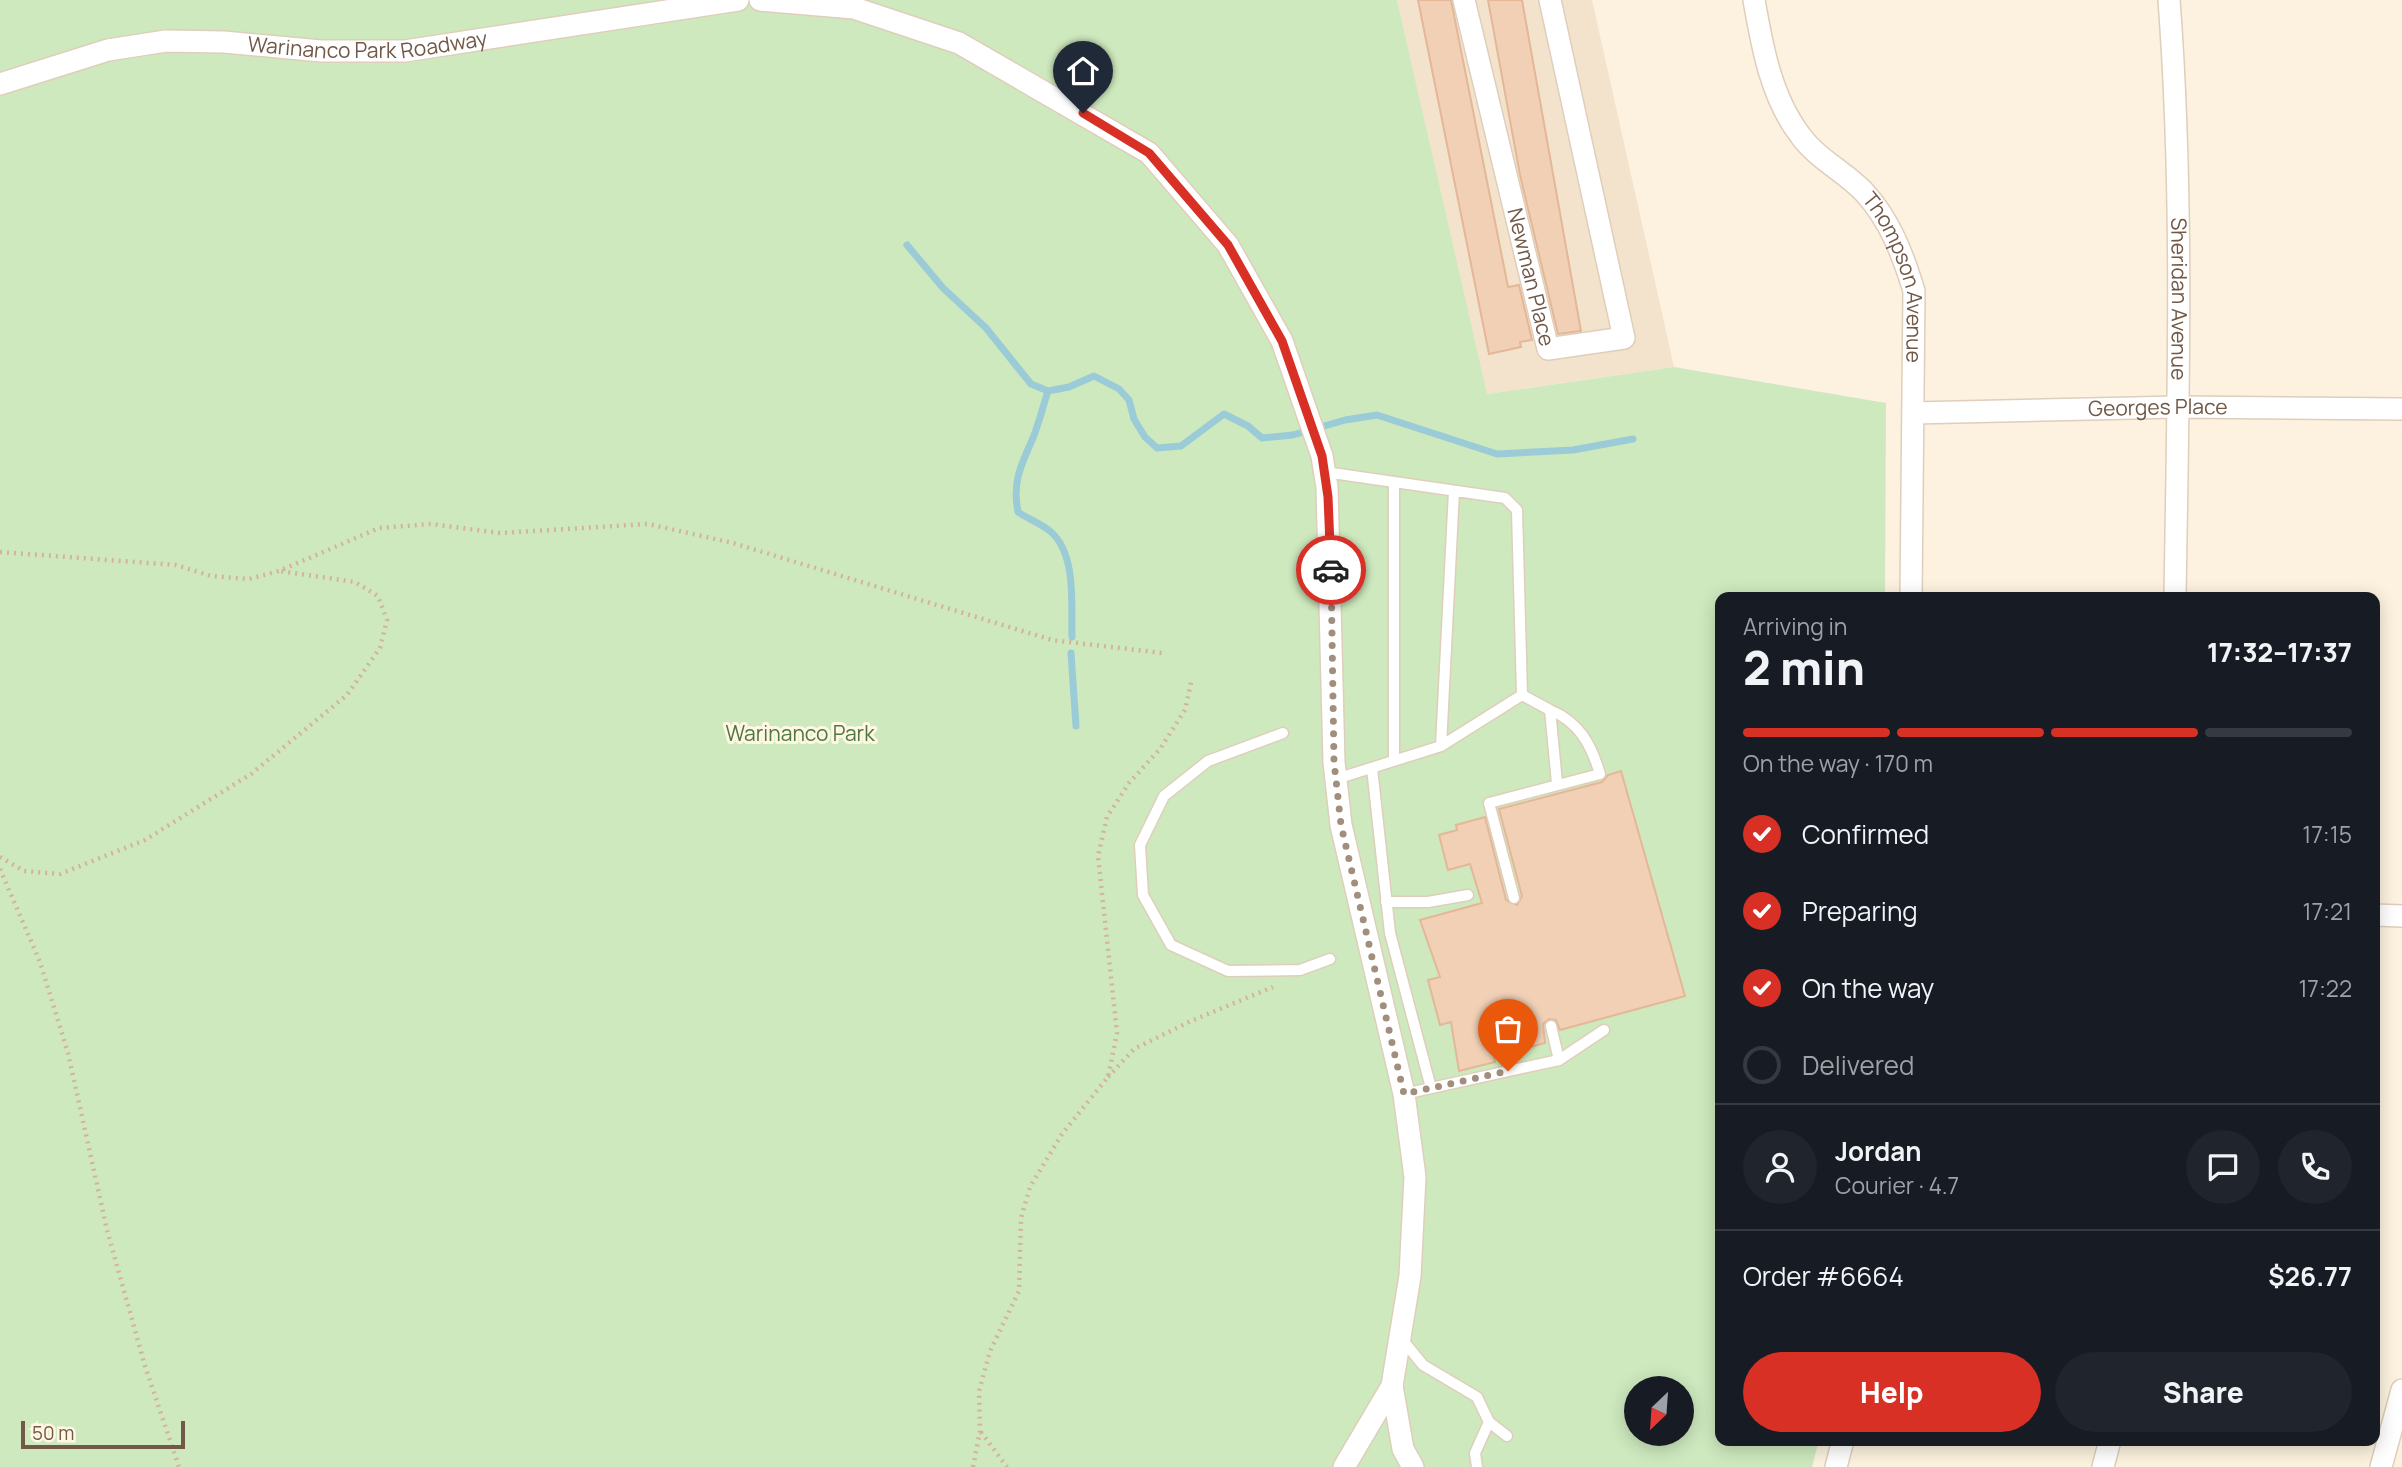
<!DOCTYPE html>
<meta charset="utf-8">
<style>
:root{--surface:#171b24;--page:#20242c;--text:#f1f3f6;--muted:#9ea1a6;--line:#363941;--accent:#d93025}
body{margin:0;font-family:Manrope,sans-serif;background:var(--page);color:var(--text);height:100vh;display:flex;flex-direction:column;font-size:26px;white-space:nowrap}
*{box-sizing:border-box;margin:0}
p{font-size:23px;color:var(--muted)}
.icon{flex:none;width:38px;height:38px;fill:none;stroke:currentColor;stroke-width:2;stroke-linecap:round;stroke-linejoin:round}
.map{position:relative;flex:1;overflow:hidden}
.details{position:absolute;left:1715px;top:592px;width:665px;height:854px;display:flex;flex-direction:column;background:var(--surface);border-radius:14px;box-shadow:0 4px 18px #0003}
.details>*{flex:none}
.needle{width:46px;rotate:205deg}
.tools{position:absolute;left:1624px;top:1376px;display:grid;gap:14px}
.tools a{display:grid;place-items:center;width:70px;height:70px;border-radius:50%;background:var(--surface);box-shadow:0 4px 18px #0003;font-size:35px}
.scale{position:absolute;left:21px;bottom:18px;width:164px;box-sizing:border-box;padding-left:7px;border:4px solid #715847;border-top:0;font-size:19px;line-height:24px;white-space:nowrap;color:#715847;-webkit-text-stroke:5px #fff6e4;paint-order:stroke}
.pin{position:absolute;display:grid;place-items:center;width:60px;height:60px;color:#fff;margin:-72px -30px;border-radius:50% 50% 50% 0;rotate:-45deg;box-shadow:0 0 7px #0007}
.pin .icon{rotate:45deg}
.courier{position:absolute;display:grid;place-items:center;width:70px;height:70px;margin:-35px;border:5px solid #d93025;border-radius:50%;background:#fff;color:#222;box-shadow:0 2px 9px #0007}
.summary em{font-style:normal;font-weight:800}
.summary div{display:flex;flex-direction:column-reverse}
.summary{display:flex;align-items:center;justify-content:space-between;height:119px;padding:0 28px}
h1{font-size:46px;font-weight:800;line-height:52px}
.bar{display:grid;grid-template-columns:repeat(4,1fr);gap:10px 7px;align-content:center;height:84px;padding:0 28px}
.bar i{height:9px;border-radius:5px;background:var(--line)}
.bar .current{background:var(--accent)}
.bar p{grid-column:span 4}
.line{display:flex;align-items:center;gap:18px;padding:0 28px;border-top:2px solid var(--line)}
.line div{flex:1}
.round{display:grid;place-items:center;flex:none;width:74px;height:74px;border-radius:37px;background:var(--page)}
ol{padding:0 28px;list-style:none}
li{display:flex;align-items:center;gap:21px;height:77px}
li p{margin-inline-start:auto}
li .icon{padding:7px;border-radius:50%;background:var(--accent);color:#fff;stroke-width:4}
li:last-child{color:var(--muted)}
li i{width:38px;height:38px;border:4px solid var(--line);border-radius:50%}
.cta{display:flex;gap:14px;margin-top:auto;padding:14px 28px}
.cta a{flex:1;height:80px;border-radius:42px;background:var(--accent);color:#fff;font-size:28px;font-weight:800;line-height:80px;text-align:center}
.cta a+a{background:var(--page);color:var(--text)}
.map>svg:first-child{display:block}
.residential{fill:#f3e3cd}
.green{fill:#cee9be;fill-rule:evenodd}
.lines{fill:none;stroke-linecap:round;stroke-linejoin:round}
.stream{stroke:#9acbd6;stroke-width:7}
.building{fill:#f1d0b6;stroke:#e4b797;stroke-width:2}
.service-casing{stroke:#dfcebb;stroke-width:13}
.minor-casing{stroke:#dfcebb;stroke-width:24}
.path{stroke:#d5b39a;stroke-width:4.5;stroke-dasharray:2 5;stroke-linecap:butt}
.service{stroke:#fff;stroke-width:10}
.minor{stroke:#fff;stroke-width:21}
.done{stroke:#a28e7c;stroke-width:7;stroke-dasharray:0 12.6}
.route{stroke:#d93025;stroke-width:9}
.labels{text-anchor:middle;stroke-width:6;stroke-linejoin:round;paint-order:stroke}
.street-label{font-size:21px;fill:#715847;stroke:#fff6e4}
.park-label{font-size:21px;fill:#4d783f;stroke:#fff6e4}
</style>
<div class="map">
<svg width="2402" height="1467" viewBox="0 0 2402 1467">
<rect width="100%" height="100%" fill="#fcf2df"/>
<path class="residential" d="M1397,0H1592L1674,367L1486,394Z"/>
<path class="green" d="M0,0H1397L1487,394L1674,367L1886,403L1885,597H1720V1440H1819L1812,1467H0ZM1636,1388H1682V1433H1636Z"/>
<g class="lines">
<path class="stream" d="M907,245L943,288L986,328L1031,384L1048,391L1069,387L1094,376L1119,389L1129,400L1134,419L1145,437L1157,448L1181,446L1224,414L1248,426L1262,438L1293,435L1345,420L1377,415L1497,454L1573,450L1633,439
M1048,391C1043,406 1039,423 1033,438C1021,465 1012,482 1018,512C1028,519 1042,524 1051,532C1077,555 1071,606 1072,637
M1071,653L1076,726"/>
</g>
<path class="building" d="M1418,0H1451L1508,287L1519,285L1532,340L1520,342L1521,347L1489,354Z
M1488,0H1522L1581,331L1558,334L1520,175Z
M1621,771L1685,996L1560,1030L1556,1020L1549,1019L1543,1024L1545,1043L1494,1057L1495,1062L1459,1071L1451,1022L1440,1025L1428,980L1440,977L1420,920L1482,903L1470,864L1448,870L1439,835L1457,830L1456,825L1485,817L1506,900L1517,905L1522,896L1499,809L1602,782L1608,775Z"/>
<g class="lines">
<g class="service-casing">
<path id="service" d="M1325,472L1505,498L1517,510L1522,695
M1394,482V761
M1522,695L1550,710L1557,783
M1283,733L1208,761L1164,796L1140,845L1143,895L1171,945L1228,971L1300,970L1330,959
M1441,746L1454,491
M1372,768L1390,933L1431,1088
M1336,779L1441,746L1522,695
M1514,898L1489,803L1600,774C1591,744 1579,722 1550,710
M1386,902H1428L1468,895
M1551,1026L1559,1060
M1404,1094L1559,1060L1604,1030
M1401,1338L1423,1365L1477,1397L1489,1422L1507,1436
M1477,1467L1475,1453L1489,1422"/>
</g>
<g class="minor-casing">
<g id="minor">
<path d="M760,0L854,8L959,43L1149,153L1228,245L1282,341L1322,456L1327,487L1334,762L1341,825L1404,1094L1415,1177L1410,1276L1392,1386L1344,1467"/>
<path id="s1" d="M1464,0L1548,349L1624,338L1550,0"/>
<path id="s2" d="M1754,0C1762,46 1771,97 1800,135C1816,158 1845,172 1864,192C1890,220 1903,255 1914,291L1911,597"/>
<path id="s3" d="M2169,0C2184,198 2178,399 2175,597"/>
<path id="s4" d="M0,84L108,50L166,41L224,42L321,51H405L738,0"/>
<path id="s5" d="M1913,413L2178,407L2402,409"/>
<path d="M2375,915L2402,916"/>
<path d="M1392,1386L1403,1449L1413,1467"/>
<path d="M1836,1467L1843,1440"/>
<path d="M2103,1467L2110,1440"/>
<path d="M2381,1467L2402,1390"/>
</g>
</g>
<path class="path" d="M0,552L176,565L211,576L249,579L279,571L379,528L431,524L500,533L648,524L733,543L1052,640L1162,653
M0,857L24,871L60,874L145,840L251,774L347,695L380,648L387,620L378,596L355,582L280,571
M0,869L40,962L68,1053L107,1230L145,1366L179,1467
M1108,1077L1134,1049L1191,1021L1273,987
M981,1432L1007,1467
M973,1467L980,1431L979,1391L990,1351L1019,1291L1021,1218L1030,1187L1062,1134L1108,1077L1117,1033L1098,856L1107,817L1129,783L1160,749L1185,710L1192,678"/>
<use href="#service" class="service"/>
<use href="#minor" class="minor"/>
</g>
<g class="lines">
<path class="done" d="M1331,570L1334,762L1341,825L1404,1094L1508,1071"/>
<path class="route" d="M1083,113L1149,153L1228,245L1282,341L1322,456L1328,497L1331,570"/>
</g>
<g class="labels">
<g class="street-label">
<text dy="7" stroke="none"><textPath href="#s4" startOffset="374">Warinanco Park Roadway</textPath></text>
<text dy="7" stroke="none"><textPath href="#s1" startOffset="285">Newman Place</textPath></text>
<text dy="7" stroke="none"><textPath href="#s2" startOffset="324">Thompson Avenue</textPath></text>
<text dy="7" stroke="none"><textPath href="#s3" startOffset="299">Sheridan Avenue</textPath></text>
<text dy="7" stroke="none"><textPath href="#s5" startOffset="245">Georges Place</textPath></text>
</g>
<g class="park-label">
<text x="800" y="741">Warinanco Park</text>
</g>
</g>
</svg>
<div class="tools">
<a><svg class="needle" viewBox="-14 -14 28 28"><path d="M0-13l5 13h-10z" fill="#e53935"/><path d="M0 13l5-13h-10z" fill="#9ea1a6"/></svg></a>
</div>
<div class="scale">50 m</div>
<div class="pin" style="left:1508px;top:1071px;background:#ea580c"><svg class="icon" aria-label="bag" viewBox="0 0 24 24"><path d="M5 8h14l-1 12H6zM9 8a3 3 0 0 1 6 0"/></svg></div>
<div class="pin" style="left:1083px;top:113px;background:#1f2937"><svg class="icon" aria-label="home" viewBox="0 0 24 24"><path d="M3 11l9-7 9 7M6 9v11h12V9"/></svg></div>
<div class="courier" style="left:1331px;top:570px"><svg class="icon" aria-label="car" viewBox="0 0 24 24"><path d="M5 17H2v-5l4-1 3-4h7l3 4 3 1v5h-3M9 17h6M6 11h13"/><circle cx="7" cy="17" r="2"/><circle cx="17" cy="17" r="2"/></svg></div>
<section class="details">
<div class="summary"><div><h1>2 min</h1><p>Arriving in</p></div><em>17:32–17:37</em></div>
<div class="bar"><i class="current"></i><i class="current"></i><i class="current"></i><i></i><p>On the way · 170 m</p></div>
<ol>
<li><svg class="icon" aria-label="check" viewBox="0 0 24 24"><path d="M5 12l5 5 9-10"/></svg>Confirmed<p>17:15</p></li>
<li><svg class="icon" aria-label="check" viewBox="0 0 24 24"><path d="M5 12l5 5 9-10"/></svg>Preparing<p>17:21</p></li>
<li><svg class="icon" aria-label="check" viewBox="0 0 24 24"><path d="M5 12l5 5 9-10"/></svg>On the way<p>17:22</p></li>
<li><i></i>Delivered</li>
</ol>
<div class="line" style="height:126px"><a class="round"><svg class="icon" aria-label="person" viewBox="0 0 24 24"><circle cx="12" cy="8" r="4"/><path d="M4 21q1-7 8-7t8 7"/></svg></a><div><b>Jordan</b><p>Courier · 4.7</p></div><a class="round"><svg class="icon" aria-label="chat" viewBox="0 0 24 24"><path d="M4 5h16v11H9l-5 4z"/></svg></a><a class="round"><svg class="icon" aria-label="phone" viewBox="0 0 24 24"><path d="M5 4h4l2 5-3 2q2 4 5 5l2-3 5 2v4C11 20 4 13 5 4z"/></svg></a></div>
<div class="line" style="height:91px"><div>Order #6664</div><b>$26.77</b></div>
<div class="cta"><a>Help</a><a>Share</a></div>
</section>
</div>
